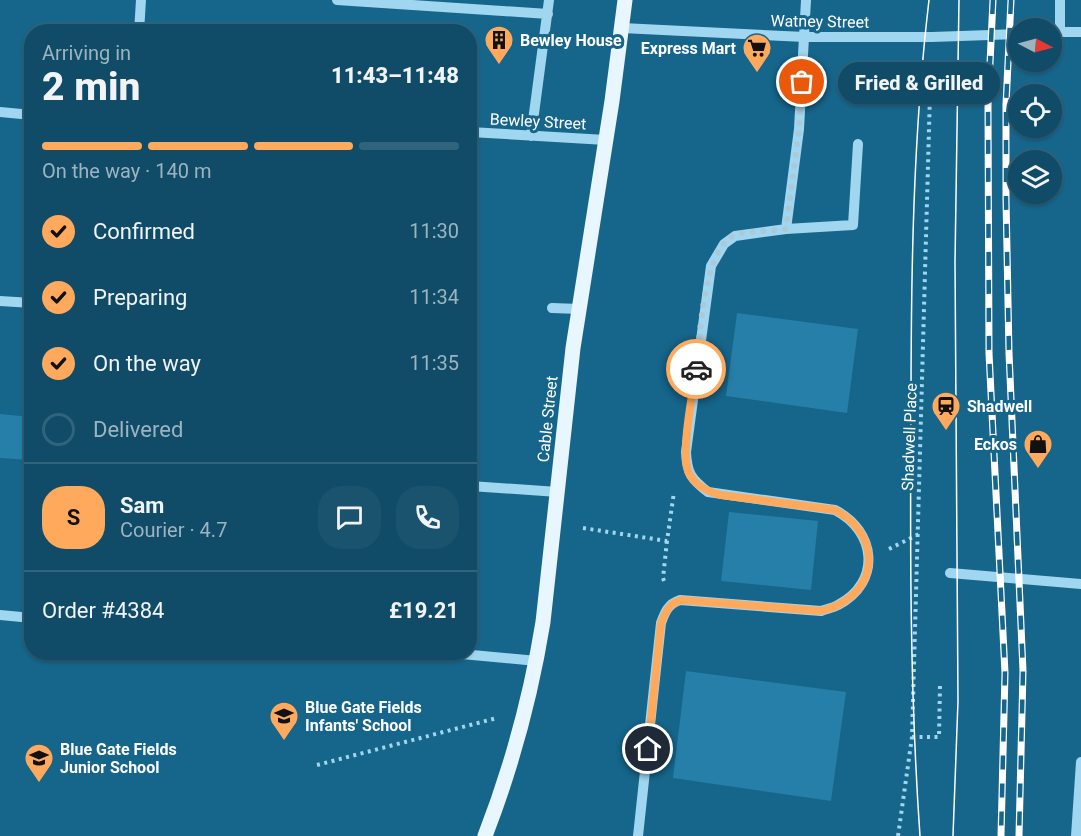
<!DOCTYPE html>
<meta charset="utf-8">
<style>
:root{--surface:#104c68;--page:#19536e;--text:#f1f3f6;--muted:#9cb4c0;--line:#30637c;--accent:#ffa95d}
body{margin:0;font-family:Roboto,sans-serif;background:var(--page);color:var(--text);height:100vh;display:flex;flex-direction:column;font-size:22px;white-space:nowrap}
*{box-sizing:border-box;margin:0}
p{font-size:20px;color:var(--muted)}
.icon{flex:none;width:33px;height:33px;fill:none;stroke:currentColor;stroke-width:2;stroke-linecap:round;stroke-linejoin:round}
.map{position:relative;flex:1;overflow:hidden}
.panel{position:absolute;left:24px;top:24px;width:453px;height:636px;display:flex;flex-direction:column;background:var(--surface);border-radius:24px;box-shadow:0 2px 4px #0004,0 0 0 2px var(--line)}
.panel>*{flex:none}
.needle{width:39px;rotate:96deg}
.buttons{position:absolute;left:1008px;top:18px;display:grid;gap:12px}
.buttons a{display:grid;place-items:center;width:54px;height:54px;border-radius:50%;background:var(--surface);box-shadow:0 2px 4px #0004,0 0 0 2px var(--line);font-size:30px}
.pin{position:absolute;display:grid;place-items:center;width:51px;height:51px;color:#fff;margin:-26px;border:3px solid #fff;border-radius:50%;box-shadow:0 2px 6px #0007}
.courier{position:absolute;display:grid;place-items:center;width:60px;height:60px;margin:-30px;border:4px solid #ffa95d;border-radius:50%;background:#fff;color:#222;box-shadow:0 2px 8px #0007}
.bubble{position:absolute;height:42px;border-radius:21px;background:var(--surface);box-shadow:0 2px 4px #0004,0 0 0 2px var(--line);font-size:20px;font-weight:800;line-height:42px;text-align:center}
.summary em{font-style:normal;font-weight:800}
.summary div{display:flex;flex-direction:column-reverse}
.summary{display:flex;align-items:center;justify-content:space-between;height:102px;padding:0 18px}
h1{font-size:39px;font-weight:800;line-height:45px}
.bar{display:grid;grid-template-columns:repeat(4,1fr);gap:9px 6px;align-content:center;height:72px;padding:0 18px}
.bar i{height:8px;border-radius:4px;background:var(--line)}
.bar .on{background:var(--accent)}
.bar p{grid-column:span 4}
.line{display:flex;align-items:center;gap:15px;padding:0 18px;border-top:2px solid var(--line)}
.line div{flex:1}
.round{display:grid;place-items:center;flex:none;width:63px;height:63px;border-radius:24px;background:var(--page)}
ol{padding:0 18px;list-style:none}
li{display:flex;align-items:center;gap:18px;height:66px}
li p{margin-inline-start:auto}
li .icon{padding:6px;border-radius:50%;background:var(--accent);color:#111;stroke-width:4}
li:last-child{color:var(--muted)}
li i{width:33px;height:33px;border:3px solid var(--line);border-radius:50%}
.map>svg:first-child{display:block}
.green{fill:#267fa8}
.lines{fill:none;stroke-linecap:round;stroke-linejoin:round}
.path{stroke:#a0d6ef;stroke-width:4;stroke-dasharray:3 4.5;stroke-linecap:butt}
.minor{stroke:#a0d6ef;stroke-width:10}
.major{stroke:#e7f6ff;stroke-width:15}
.tram{stroke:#fff;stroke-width:1.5}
.rail-casing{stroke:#fff;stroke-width:7}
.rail{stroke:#16658b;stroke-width:4.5;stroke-dasharray:14;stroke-linecap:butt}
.done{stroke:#adc9d6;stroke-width:6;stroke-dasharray:0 10.8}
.route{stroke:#ffa95d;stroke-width:8}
.labels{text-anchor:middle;stroke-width:6;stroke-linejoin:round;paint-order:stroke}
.street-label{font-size:16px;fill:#fff;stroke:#16658b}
.poi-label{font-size:16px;font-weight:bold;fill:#fff;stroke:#16658b;text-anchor:start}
</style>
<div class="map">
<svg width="1081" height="836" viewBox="0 0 1081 836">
<rect width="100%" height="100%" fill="#16658b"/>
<path class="green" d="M737,313L858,329L847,413L726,396Z
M0,414L31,417V460L0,458Z
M729,512L818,521L811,590L721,581Z
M686,671L846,692L831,801L673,778Z"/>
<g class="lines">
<path class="path" d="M583,528L667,541L674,492
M889,549L919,534
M664,581L663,578L667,541
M912,737H939L940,685
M317,765L497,718
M898,836L912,737L931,58"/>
<path class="minor" d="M337,0L548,14
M1060,0V32
M622,28L805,37H932L1018,34
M139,32L141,0
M1052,32H1081
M0,112L32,115
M470,132L606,140
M531,136L549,0
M786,229L799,129L806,0
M0,301L32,303
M552,308L579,309
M470,486L558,492
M950,573L1081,584
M0,615L32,618
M440,652L537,661
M638,836L661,623C665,612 668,604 680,600L821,611C826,609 833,608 838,605C882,582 876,531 835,510L708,492C691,479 687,473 686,452L711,266L724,244L735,236L786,229L853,225L858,144
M1076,836L1081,762"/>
<path class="major" d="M485,836C512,766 531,696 543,622L573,348L612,101L625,0"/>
<path class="tram" d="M920,836C910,694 910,551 911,409C911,272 913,136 929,0
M953,836L958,701L955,262L959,0"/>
<g class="rail-casing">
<path id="rail" d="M993,0L988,105L989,353L1005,673L1001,836
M1011,0L1006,105V199L1009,353L1023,671L1019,836"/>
</g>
<use href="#rail" class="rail"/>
</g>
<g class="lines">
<path class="done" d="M696,369C700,339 703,247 735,235C747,231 773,231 786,229L799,129L802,82"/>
<path class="route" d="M648,749L661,623C666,612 668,604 681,600L821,611C826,609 833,608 838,605C883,582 876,531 835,510L721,495C707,492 690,483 687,467C682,446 693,392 696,369"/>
</g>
<defs>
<g id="building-pin" transform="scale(1.5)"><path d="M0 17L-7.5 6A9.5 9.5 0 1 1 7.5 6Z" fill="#ffa95d" stroke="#16658b"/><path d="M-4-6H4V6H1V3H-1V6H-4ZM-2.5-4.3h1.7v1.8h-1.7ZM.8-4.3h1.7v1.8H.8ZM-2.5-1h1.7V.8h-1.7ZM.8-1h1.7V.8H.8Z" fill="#111"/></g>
<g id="supermarket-pin" transform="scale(1.5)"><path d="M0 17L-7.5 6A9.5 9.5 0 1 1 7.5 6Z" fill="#ffa95d" stroke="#16658b"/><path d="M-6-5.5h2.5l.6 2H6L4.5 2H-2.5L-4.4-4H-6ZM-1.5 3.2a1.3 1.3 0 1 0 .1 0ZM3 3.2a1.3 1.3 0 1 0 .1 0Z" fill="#111"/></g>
<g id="station-pin" transform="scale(1.5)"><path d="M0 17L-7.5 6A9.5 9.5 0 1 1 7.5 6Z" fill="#ffa95d" stroke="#16658b"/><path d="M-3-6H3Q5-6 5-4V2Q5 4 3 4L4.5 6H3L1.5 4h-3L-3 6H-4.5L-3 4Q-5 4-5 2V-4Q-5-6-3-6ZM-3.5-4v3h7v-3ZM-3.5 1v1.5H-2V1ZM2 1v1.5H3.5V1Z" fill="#111"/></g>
<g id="shop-pin" transform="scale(1.5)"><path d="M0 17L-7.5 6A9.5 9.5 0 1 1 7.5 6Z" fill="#ffa95d" stroke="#16658b"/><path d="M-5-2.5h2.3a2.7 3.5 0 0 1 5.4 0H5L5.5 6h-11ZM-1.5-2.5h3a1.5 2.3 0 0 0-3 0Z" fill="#111"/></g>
<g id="school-pin" transform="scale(1.5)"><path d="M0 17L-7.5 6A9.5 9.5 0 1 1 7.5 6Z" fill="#ffa95d" stroke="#16658b"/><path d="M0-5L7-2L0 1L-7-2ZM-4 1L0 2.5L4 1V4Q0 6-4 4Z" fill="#111"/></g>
</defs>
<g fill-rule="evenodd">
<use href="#building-pin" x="499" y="40"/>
<use href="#supermarket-pin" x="757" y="48"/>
<use href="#station-pin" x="946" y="406"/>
<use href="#shop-pin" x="1038" y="444"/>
<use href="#school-pin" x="284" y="716"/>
<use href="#school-pin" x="39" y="758"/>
</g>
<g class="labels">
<g class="street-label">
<text transform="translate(820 21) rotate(1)" y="6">Watney Street</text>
<text transform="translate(538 121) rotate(3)" y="6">Bewley Street</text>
<text transform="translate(547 419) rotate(-84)" y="6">Cable Street</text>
<text transform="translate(909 437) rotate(-88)" y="6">Shadwell Place</text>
</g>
<g class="poi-label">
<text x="520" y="46">Bewley House</text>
<text x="736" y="54" text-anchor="end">Express Mart</text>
<text x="967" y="412">Shadwell</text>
<text x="1017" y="450" text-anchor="end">Eckos</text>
<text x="305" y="713">Blue Gate Fields<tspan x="305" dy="18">Infants' School</tspan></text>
<text x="60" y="755">Blue Gate Fields<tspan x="60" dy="18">Junior School</tspan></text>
</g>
</g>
</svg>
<div class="buttons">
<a><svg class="needle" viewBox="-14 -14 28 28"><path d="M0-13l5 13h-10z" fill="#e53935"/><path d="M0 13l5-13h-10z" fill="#9cb4c0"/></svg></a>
<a><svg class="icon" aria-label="locate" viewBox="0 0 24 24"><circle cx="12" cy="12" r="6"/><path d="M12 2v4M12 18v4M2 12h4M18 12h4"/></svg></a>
<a><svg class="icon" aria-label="layers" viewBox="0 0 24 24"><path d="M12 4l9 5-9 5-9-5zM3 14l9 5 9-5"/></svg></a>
</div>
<div class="pin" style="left:802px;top:82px;background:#ea580c"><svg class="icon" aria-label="bag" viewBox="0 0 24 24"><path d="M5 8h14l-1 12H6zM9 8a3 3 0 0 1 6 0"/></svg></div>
<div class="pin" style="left:648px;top:749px;background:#1f2937"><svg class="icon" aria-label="home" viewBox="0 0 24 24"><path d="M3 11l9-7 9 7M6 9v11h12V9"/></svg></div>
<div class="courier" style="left:696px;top:369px"><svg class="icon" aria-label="car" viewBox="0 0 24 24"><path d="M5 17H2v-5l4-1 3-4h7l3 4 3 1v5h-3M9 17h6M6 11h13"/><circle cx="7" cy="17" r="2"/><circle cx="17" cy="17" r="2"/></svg></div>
<div class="bubble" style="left:838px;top:62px;width:162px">Fried &amp; Grilled</div>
<section class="panel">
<div class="summary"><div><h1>2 min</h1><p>Arriving in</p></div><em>11:43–11:48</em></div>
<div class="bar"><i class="on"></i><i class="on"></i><i class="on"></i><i></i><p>On the way · 140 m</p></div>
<ol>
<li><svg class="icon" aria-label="check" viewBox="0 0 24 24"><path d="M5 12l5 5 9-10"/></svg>Confirmed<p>11:30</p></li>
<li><svg class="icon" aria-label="check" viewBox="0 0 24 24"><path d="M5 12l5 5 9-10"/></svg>Preparing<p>11:34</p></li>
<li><svg class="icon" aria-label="check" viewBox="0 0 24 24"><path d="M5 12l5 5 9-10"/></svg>On the way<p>11:35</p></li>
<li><i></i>Delivered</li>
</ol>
<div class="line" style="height:108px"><b class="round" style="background:var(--accent);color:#111">S</b><div><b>Sam</b><p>Courier · 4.7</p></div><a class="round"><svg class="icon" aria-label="chat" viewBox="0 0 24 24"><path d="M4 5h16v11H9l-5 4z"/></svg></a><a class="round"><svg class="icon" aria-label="phone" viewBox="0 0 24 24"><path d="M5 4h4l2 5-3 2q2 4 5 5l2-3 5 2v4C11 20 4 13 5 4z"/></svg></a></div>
<div class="line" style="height:78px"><div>Order #4384</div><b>£19.21</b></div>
</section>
</div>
